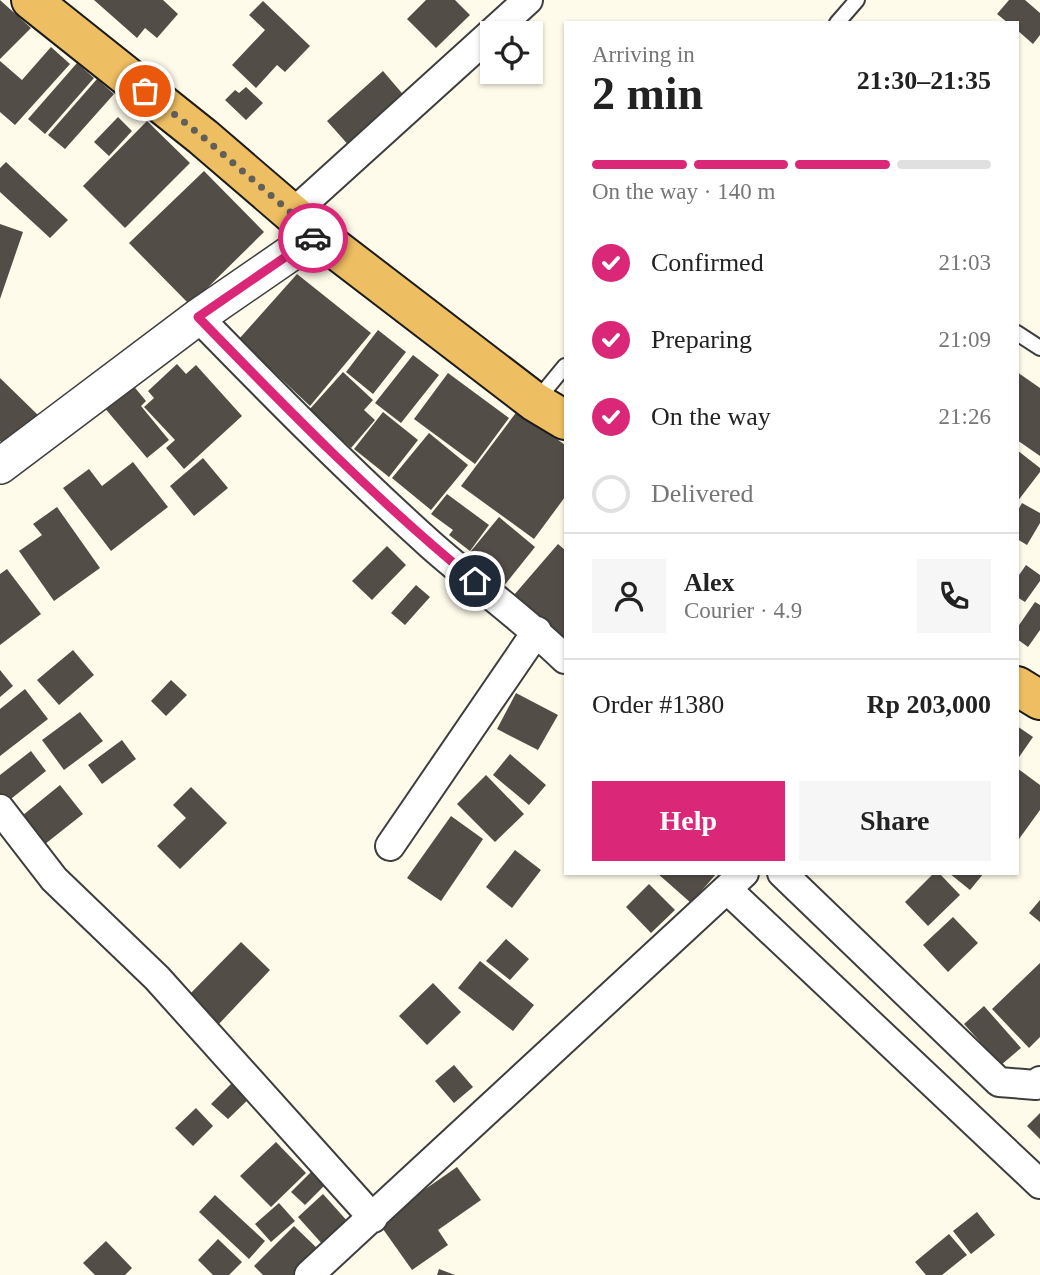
<!DOCTYPE html>
<meta charset="utf-8">
<style>
:root{--surface:#fff;--page:#f6f6f6;--text:#222;--muted:#767676;--line:#e0e0e0;--accent:#db2777}
body{margin:0;font-family:"Times New Roman",serif;background:var(--page);color:var(--text);height:100vh;display:flex;flex-direction:column;font-size:26px;white-space:nowrap}
*{box-sizing:border-box;margin:0}
p{font-size:23px;color:var(--muted)}
.icon{flex:none;width:38px;height:38px;fill:none;stroke:currentColor;stroke-width:2;stroke-linecap:round;stroke-linejoin:round}
.map{position:relative;flex:1;overflow:hidden}
.panel{position:absolute;left:564px;top:21px;width:455px;height:854px;display:flex;flex-direction:column;background:var(--surface);border-radius:0px;box-shadow:0 2px 5px #0004}
.panel>*{flex:none}
.fabs{position:absolute;left:480px;top:21px;display:grid;gap:14px}
.fabs a{display:grid;place-items:center;width:63px;height:63px;border-radius:0px;background:var(--surface);box-shadow:0 2px 5px #0004;font-size:35px}
.pin{position:absolute;display:grid;place-items:center;width:60px;height:60px;color:#fff;margin:-30px;border:4px solid #fff;border-radius:50%;box-shadow:0 2px 7px #0007}
.courier{position:absolute;display:grid;place-items:center;width:70px;height:70px;margin:-35px;border:5px solid #db2777;border-radius:50%;background:#fff;color:#222;box-shadow:0 2px 9px #0007}
.headline em{font-style:normal;font-weight:700}
.headline div{display:flex;flex-direction:column-reverse}
.headline{display:flex;align-items:center;justify-content:space-between;height:119px;padding:0 28px}
h1{font-size:46px;font-weight:700;line-height:52px}
.bar{display:grid;grid-template-columns:repeat(4,1fr);gap:10px 7px;align-content:center;height:84px;padding:0 28px}
.bar i{height:9px;border-radius:5px;background:var(--line)}
.bar .on{background:var(--accent)}
.bar p{grid-column:span 4}
.line{display:flex;align-items:center;gap:18px;padding:0 28px;border-top:2px solid var(--line)}
.line div{flex:1}
.round{display:grid;place-items:center;flex:none;width:74px;height:74px;border-radius:0px;background:var(--page)}
ol{padding:0 28px;list-style:none}
li{display:flex;align-items:center;gap:21px;height:77px}
li p{margin-inline-start:auto}
li .icon{padding:7px;border-radius:50%;background:var(--accent);color:#fff;stroke-width:4}
li:last-child{color:var(--muted)}
li i{width:38px;height:38px;border:4px solid var(--line);border-radius:50%}
.primary-button{display:flex;gap:14px;margin-top:auto;padding:14px 28px}
.primary-button a{flex:1;height:80px;border-radius:0px;background:var(--accent);color:#fff;font-size:28px;font-weight:700;line-height:80px;text-align:center}
.primary-button a+a{background:var(--page);color:var(--text)}
.map>svg:first-child{display:block}
.building{fill:#534d48}
.lines{fill:none;stroke-linecap:round;stroke-linejoin:round}
.service-casing{stroke:#3e3e3e;stroke-width:18}
.minor-casing{stroke:#3e3e3e;stroke-width:32}
.tertiary-casing{stroke:#3e3e3e;stroke-width:38}
.trunk-casing{stroke:#1c1c1c;stroke-width:42}
.service{stroke:#fff;stroke-width:14}
.minor{stroke:#fff;stroke-width:28}
.tertiary{stroke:#fff;stroke-width:35}
.trunk{stroke:#eebe62;stroke-width:38}
.done{stroke:#605f59;stroke-width:7;stroke-dasharray:0 12.6}
.route{stroke:#db2777;stroke-width:9}
</style>
<div class="map">
<svg width="1040" height="1275" viewBox="0 0 1040 1275">
<rect width="100%" height="100%" fill="#fefbea"/>
<path class="building" d="M0,0L31,28L0,59Z
M94,0H163L178,14L157,38L145,28L137,38Z
M426,0H455L470,15L436,48L407,19Z
M1009,0H1025L1040,13V35L1033,44L1017,30V23H1008L997,14Z
M263,1L310,46L285,72L277,65L256,88L232,65L265,30L249,15Z
M51,47L70,64L15,125L0,112V61L22,80Z
M77,63L94,78L45,134L28,119Z
M383,71L407,99L352,149L327,121Z
M97,79L114,94L65,149L48,135Z
M246,87L263,103L246,120L225,100L235,90L239,93Z
M118,117L132,131L109,156L94,142Z
M147,121L190,163L125,228L83,186Z
M6,162L68,220L50,238L0,192V168Z
M204,171L264,232L190,305L129,243Z
M0,224L23,232L0,299Z
M297,274L371,333L310,406L239,339Z
M378,330L406,352L373,394L346,372Z
M413,355L439,375L401,423L375,403Z
M177,364L186,374L196,365L242,416L184,469L166,448L175,440L144,407L154,398L148,391Z
M343,372L373,400L364,410L375,420L351,448L309,410Z
M1017,372L1040,388V456L1017,440Z
M448,373L509,418L475,464L414,419Z
M0,378L39,416L7,448L0,441Z
M131,383L146,401L141,406L169,440L147,458L103,406Z
M518,410L565,445V497L534,539L461,486Z
M383,412L418,440L389,477L354,449Z
M429,433L468,465L431,510L392,478Z
M1017,450L1040,468V472L1017,502Z
M203,458L228,488L194,516L170,486Z
M133,462L168,507L111,551L63,488L89,469L102,486Z
M447,494L489,525L470,551L449,535L453,530L431,514Z
M1022,503L1040,513V523L1027,545L1017,539V512Z
M57,507L100,568L54,601L19,551L42,535L33,524Z
M499,517L535,547L503,587L466,557Z
M558,544L565,550V639L514,595Z
M387,546L406,565L372,600L352,581Z
M1026,565L1040,575V581L1025,602L1017,597V578Z
M7,569L41,614L0,645V574Z
M416,585L430,597L405,625L391,613Z
M1035,602L1040,605V630L1028,647L1017,639V628Z
M73,650L94,675L59,705L37,680Z
M0,670L13,686L0,697Z
M171,680L187,695L166,716L151,701Z
M25,689L48,719L0,756V709Z
M516,693L558,715L538,750L497,729Z
M80,712L103,741L64,770L42,740Z
M1017,726L1033,737L1017,760Z
M122,740L136,759L102,784L88,765Z
M31,751L46,771L7,802L0,793V775Z
M510,754L546,785L529,805L493,775Z
M1017,768L1040,785V810L1019,839L1017,838Z
M486,775L524,814L495,842L457,804Z
M60,785L83,814L40,848L17,820Z
M191,787L227,823L180,869L157,846L186,818L173,805Z
M451,816L483,839L441,901L407,878Z
M515,850L541,870L512,908L486,887Z
M657,873H717L691,903Z
M934,873H939L960,895L928,926L905,902Z
M949,873H984L970,890Z
M649,884L675,910L651,933L626,907Z
M1040,900V922L1029,913Z
M953,917L978,943L948,972L923,945Z
M506,939L529,959L510,980L486,961Z
M241,942L270,970L217,1026L187,997Z
M480,961L534,1005L513,1031L458,988Z
M1040,963V1037L1029,1048L992,1009Z
M433,983L461,1012L427,1045L399,1016Z
M984,1006L1021,1048L1001,1065L964,1024Z
M454,1065L473,1087L454,1103L435,1081Z
M236,1079L253,1095L228,1119L211,1104Z
M196,1108L213,1126L193,1146L175,1128Z
M1040,1113V1139L1027,1126Z
M276,1142L306,1173L271,1207L240,1176Z
M457,1167L481,1200L438,1230L448,1245L412,1270L378,1222Z
M314,1169L327,1183L305,1205L291,1192Z
M323,1194L349,1223L324,1246L298,1217Z
M215,1195L265,1241L249,1259L199,1212Z
M279,1203L295,1221L271,1242L255,1224Z
M977,1212L995,1235L971,1254L953,1231Z
M294,1226L320,1251L297,1275H263L254,1266Z
M949,1234L967,1255L942,1275H926L915,1262Z
M218,1239L242,1262L229,1275H213L198,1260Z
M106,1241L132,1268L125,1275H95L83,1263Z
M439,1269L455,1275H437Z"/>
<g class="lines">
<g class="service-casing">
<path id="service" d="M837,23L857,0
M1017,333L1040,348
M537,400L565,366"/>
</g>
<g class="minor-casing">
<path id="minor" d="M293,213L528,0
M198,317C274,395 350,472 431,545C475,584 523,618 565,659
M0,809L54,879L157,978L373,1218
M390,846L537,631
M782,873L999,1082L1036,1085L1040,1081
M728,890L1040,1184
M309,1275L744,873"/>
</g>
<g class="tertiary-casing">
<path id="tertiary" d="M0,466L198,317L317,235"/>
</g>
<g class="trunk-casing">
<path id="trunk" d="M31,0L203,137L317,235L535,402L565,420
M1017,686L1040,700"/>
</g>
<use href="#service" class="service"/>
<use href="#minor" class="minor"/>
<use href="#tertiary" class="tertiary"/>
<use href="#trunk" class="trunk"/>
</g>
<g class="lines">
<path class="done" d="M145,91L203,137L317,235L313,238"/>
<path class="route" d="M313,238L198,317C287,409 376,500 475,581"/>
</g>
</svg>
<div class="fabs">
<a><svg class="icon" aria-label="locate" viewBox="0 0 24 24"><circle cx="12" cy="12" r="6"/><path d="M12 2v4M12 18v4M2 12h4M18 12h4"/></svg></a>
</div>
<div class="pin" style="left:145px;top:91px;background:#ea580c"><svg class="icon" aria-label="bag" viewBox="0 0 24 24"><path d="M5 8h14l-1 12H6zM9 8a3 3 0 0 1 6 0"/></svg></div>
<div class="pin" style="left:475px;top:581px;background:#1f2937"><svg class="icon" aria-label="home" viewBox="0 0 24 24"><path d="M3 11l9-7 9 7M6 9v11h12V9"/></svg></div>
<div class="courier" style="left:313px;top:238px"><svg class="icon" aria-label="car" viewBox="0 0 24 24"><path d="M5 17H2v-5l4-1 3-4h7l3 4 3 1v5h-3M9 17h6M6 11h13"/><circle cx="7" cy="17" r="2"/><circle cx="17" cy="17" r="2"/></svg></div>
<section class="panel">
<div class="headline"><div><h1>2 min</h1><p>Arriving in</p></div><em>21:30–21:35</em></div>
<div class="bar"><i class="on"></i><i class="on"></i><i class="on"></i><i></i><p>On the way · 140 m</p></div>
<ol>
<li><svg class="icon" aria-label="check" viewBox="0 0 24 24"><path d="M5 12l5 5 9-10"/></svg>Confirmed<p>21:03</p></li>
<li><svg class="icon" aria-label="check" viewBox="0 0 24 24"><path d="M5 12l5 5 9-10"/></svg>Preparing<p>21:09</p></li>
<li><svg class="icon" aria-label="check" viewBox="0 0 24 24"><path d="M5 12l5 5 9-10"/></svg>On the way<p>21:26</p></li>
<li><i></i>Delivered</li>
</ol>
<div class="line" style="height:126px"><a class="round"><svg class="icon" aria-label="person" viewBox="0 0 24 24"><circle cx="12" cy="8" r="4"/><path d="M4 21q1-7 8-7t8 7"/></svg></a><div><b>Alex</b><p>Courier · 4.9</p></div><a class="round"><svg class="icon" aria-label="phone" viewBox="0 0 24 24"><path d="M5 4h4l2 5-3 2q2 4 5 5l2-3 5 2v4C11 20 4 13 5 4z"/></svg></a></div>
<div class="line" style="height:91px"><div>Order #1380</div><b>Rp 203,000</b></div>
<div class="primary-button"><a>Help</a><a>Share</a></div>
</section>
</div>
